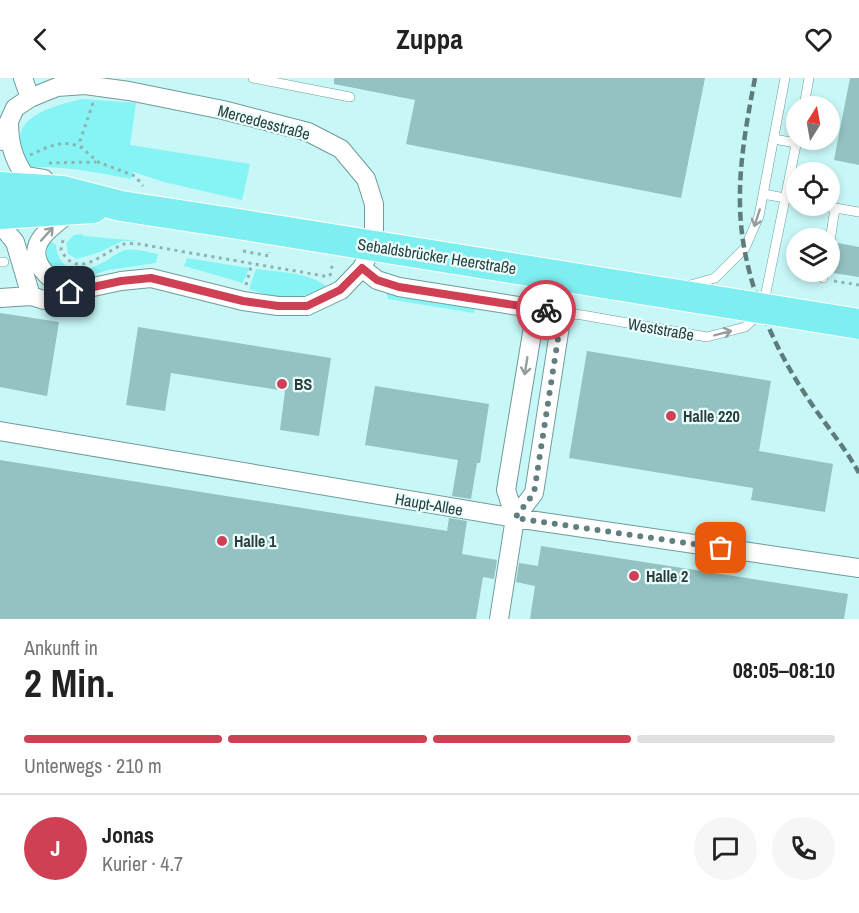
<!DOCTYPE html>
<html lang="de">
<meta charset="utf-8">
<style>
:root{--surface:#fff;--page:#f6f6f6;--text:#222;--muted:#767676;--line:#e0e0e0;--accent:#d04055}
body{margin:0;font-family:"Archivo Narrow",sans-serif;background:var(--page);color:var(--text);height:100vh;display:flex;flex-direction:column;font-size:22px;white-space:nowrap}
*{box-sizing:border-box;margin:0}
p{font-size:20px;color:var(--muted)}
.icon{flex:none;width:33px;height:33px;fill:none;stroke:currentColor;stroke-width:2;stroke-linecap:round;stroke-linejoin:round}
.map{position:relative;height:541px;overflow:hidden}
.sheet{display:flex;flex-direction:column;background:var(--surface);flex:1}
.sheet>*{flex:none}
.needle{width:39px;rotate:11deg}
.controls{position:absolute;left:786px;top:18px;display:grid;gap:12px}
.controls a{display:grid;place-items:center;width:54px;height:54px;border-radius:50%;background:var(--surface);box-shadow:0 3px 9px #0003;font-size:30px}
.pin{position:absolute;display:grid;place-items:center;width:51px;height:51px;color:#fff;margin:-26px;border-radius:12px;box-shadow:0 3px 9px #0006}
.courier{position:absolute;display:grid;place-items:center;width:60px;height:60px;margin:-30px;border:4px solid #d04055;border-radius:50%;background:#fff;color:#222;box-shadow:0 2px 8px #0007}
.headline em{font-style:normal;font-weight:700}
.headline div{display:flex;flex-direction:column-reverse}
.headline{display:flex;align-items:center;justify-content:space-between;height:102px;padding:0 24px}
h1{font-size:39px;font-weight:700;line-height:45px}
.bar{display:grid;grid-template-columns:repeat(4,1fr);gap:9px 6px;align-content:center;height:72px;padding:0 24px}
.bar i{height:8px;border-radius:4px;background:var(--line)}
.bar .current{background:var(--accent)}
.bar p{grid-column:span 4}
.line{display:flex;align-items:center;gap:15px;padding:0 24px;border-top:2px solid var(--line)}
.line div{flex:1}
.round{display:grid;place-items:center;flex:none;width:63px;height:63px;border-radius:32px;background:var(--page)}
header{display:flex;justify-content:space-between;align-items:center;height:78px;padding:0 24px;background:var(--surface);font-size:27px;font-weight:700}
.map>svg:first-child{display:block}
.green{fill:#86f3f4}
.building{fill:#94c2c2}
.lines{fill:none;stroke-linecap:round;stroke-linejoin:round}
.lane-casing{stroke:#6f9b9b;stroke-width:10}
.street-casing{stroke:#6f9b9b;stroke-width:20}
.primary-casing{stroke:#fff;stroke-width:32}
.path{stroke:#8db2b2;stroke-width:3;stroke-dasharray:3 4.5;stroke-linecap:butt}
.lane{stroke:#fff;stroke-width:9}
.street{stroke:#fff;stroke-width:18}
.primary{stroke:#7eeff1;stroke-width:30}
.rail{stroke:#5f7c7c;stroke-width:4.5;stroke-dasharray:9 4.5;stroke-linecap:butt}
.primary-bridge-casing{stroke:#fff;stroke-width:32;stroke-linecap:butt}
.primary-bridge{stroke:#7eeff1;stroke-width:30}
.oneway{stroke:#959e9e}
.done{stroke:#627f7f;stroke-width:6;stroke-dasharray:0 10.8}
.route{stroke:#d04055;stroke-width:8}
.poi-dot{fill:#d04055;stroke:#ebfefe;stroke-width:2}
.labels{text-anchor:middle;stroke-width:4.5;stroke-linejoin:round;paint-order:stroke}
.street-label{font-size:16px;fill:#2b3e3e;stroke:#ebfefe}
.poi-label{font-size:16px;font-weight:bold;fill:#2b3e3e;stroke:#ebfefe;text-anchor:start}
</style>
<header><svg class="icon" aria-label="back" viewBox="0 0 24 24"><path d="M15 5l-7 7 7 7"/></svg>Zuppa<svg class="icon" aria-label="heart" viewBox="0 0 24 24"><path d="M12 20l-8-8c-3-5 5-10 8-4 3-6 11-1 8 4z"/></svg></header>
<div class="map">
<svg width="859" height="541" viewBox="0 0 859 541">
<rect width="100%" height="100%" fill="#c8f7f7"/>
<path class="green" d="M82,21L136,25L130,67L250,86L242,122L164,104L133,94L131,101C97,94 65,88 29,89C25,81 20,72 20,63C18,35 62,26 82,21Z
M83,156V158L140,163H122L100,174L77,181L68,176L66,165L74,157Z
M50,163L56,167C58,193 80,197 100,186C109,182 116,175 125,172C135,170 148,174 158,176L156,185L108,192L80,201L71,202L60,199L45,181V170Z
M187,180L249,190L243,205L184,188Z
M256,191C278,194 308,194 326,208C301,224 276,221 249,211Z
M386,214L475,229L474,235L388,221Z"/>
<path class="building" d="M334,0H705L681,120L406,66L415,22L334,6Z
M850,0H859V87L834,82Z
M838,165L859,169V199L833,195Z
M0,235L59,244L47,318L0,309Z
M138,249L331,280L319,358L280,352L285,313L171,295L165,333L126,327Z
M587,273L771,303L759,373L833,386L825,434L751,422L753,410L569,380Z
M375,308L489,326L480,385H477L471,421L452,418L458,382L365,367Z
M0,382L447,453L449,440L467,443L462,476L497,482L494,501L483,499L476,541H0Z
M541,468L848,516L844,541H530L535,508L516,504L519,485L538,488Z"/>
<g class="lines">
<g class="lane-casing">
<path id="lane" d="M253,0L350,19
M804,28L809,0
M774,61L796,65
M763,116L796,122
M824,128L859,134
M830,163L835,130
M0,184H4
M823,200L824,194
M687,208L715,200L745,170L759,138L785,0
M536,230L560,205H563
M562,235L582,237L707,259L745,249L762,234L797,62"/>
</g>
<g class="street-casing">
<path id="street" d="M23,0L30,20
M9,44C9,65 13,80 25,98L44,101
M0,63L15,30L30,20L57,9L85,7L129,13L223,32L308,54L341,71L366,101L374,126V153L369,175L362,190L341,212L307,228H278L243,223L151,200L121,203L70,214L55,221L44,222L31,218L0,220
M0,146L15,164L31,218
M362,190L377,202L399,209L562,235L534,415L515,440
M70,214C51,203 23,182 43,158C51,148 63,141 72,132
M0,353L515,440L859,490
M499,541L515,440L506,412L536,231"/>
</g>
<g class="primary-casing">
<path id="primary" d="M0,109L63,113L121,128L238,146
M0,136L93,130"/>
</g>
<path class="path" d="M93,25L80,63L82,70L98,84L135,98L143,108
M30,77C48,69 64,60 82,70
M49,85L96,84
M63,162L61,172C78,204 104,173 124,166C129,165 135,166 139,166L330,199
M243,173L269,178V174
M330,198L333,183
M834,203L859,207
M246,207L252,185"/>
<use href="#lane" class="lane"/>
<use href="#street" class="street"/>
<use href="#primary" class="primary"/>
<path class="rail" d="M755,0C747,42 739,84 740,127C741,194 769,261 805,316C822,343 843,366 859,395"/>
<g class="primary-bridge-casing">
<path id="primary-bridge" d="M238,146L859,246"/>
</g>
<use href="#primary-bridge" class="primary-bridge"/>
</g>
<defs><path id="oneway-shaft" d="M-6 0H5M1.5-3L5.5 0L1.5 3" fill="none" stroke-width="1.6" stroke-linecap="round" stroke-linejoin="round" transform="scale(1.5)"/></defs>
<g class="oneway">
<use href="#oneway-shaft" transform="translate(757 140) rotate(108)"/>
<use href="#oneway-shaft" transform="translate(47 156) rotate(-48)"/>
<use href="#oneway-shaft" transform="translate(723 255) rotate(-15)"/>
<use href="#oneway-shaft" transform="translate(526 288) rotate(99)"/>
</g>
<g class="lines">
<path class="done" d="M546,232L562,235L534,415L515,440L721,470"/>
<path class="route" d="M70,214L121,203L151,200L243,223L278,228H307L340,212L362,190L377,202L399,209L546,232"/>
</g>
<g class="poi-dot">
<circle cx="282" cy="306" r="6"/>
<circle cx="671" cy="338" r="6"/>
<circle cx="222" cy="463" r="6"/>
<circle cx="634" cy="498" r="6"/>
</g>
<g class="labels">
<g class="street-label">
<text transform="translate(264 44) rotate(15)" y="6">Mercedesstraße</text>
<text transform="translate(437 178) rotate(9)" y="6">Sebaldsbrücker Heerstraße</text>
<text transform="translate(661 251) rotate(10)" y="6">Weststraße</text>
<text transform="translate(429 426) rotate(10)" y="6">Haupt-Allee</text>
</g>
<g class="poi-label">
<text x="294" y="312">BS</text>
<text x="683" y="344">Halle 220</text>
<text x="234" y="469">Halle 1</text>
<text x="646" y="504">Halle 2</text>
</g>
</g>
</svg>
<div class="controls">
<a><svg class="needle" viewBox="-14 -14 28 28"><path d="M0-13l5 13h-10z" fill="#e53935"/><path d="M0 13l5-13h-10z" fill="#767676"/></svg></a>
<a><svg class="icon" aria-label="locate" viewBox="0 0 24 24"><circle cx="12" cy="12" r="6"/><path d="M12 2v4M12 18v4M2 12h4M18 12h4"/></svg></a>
<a><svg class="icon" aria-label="layers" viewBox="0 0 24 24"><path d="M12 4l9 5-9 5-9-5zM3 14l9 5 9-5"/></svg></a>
</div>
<div class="pin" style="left:721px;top:470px;background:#ea580c"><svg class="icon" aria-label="bag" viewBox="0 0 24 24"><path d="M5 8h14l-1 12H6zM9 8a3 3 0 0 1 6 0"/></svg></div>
<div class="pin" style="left:70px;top:214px;background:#1f2937"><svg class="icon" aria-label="home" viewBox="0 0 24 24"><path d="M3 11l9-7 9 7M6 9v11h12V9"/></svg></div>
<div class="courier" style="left:546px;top:232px"><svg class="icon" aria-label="bike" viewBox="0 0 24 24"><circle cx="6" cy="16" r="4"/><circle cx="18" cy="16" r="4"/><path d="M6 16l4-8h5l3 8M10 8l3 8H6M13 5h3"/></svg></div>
</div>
<section class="sheet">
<div class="headline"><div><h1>2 Min.</h1><p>Ankunft in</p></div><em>08:05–08:10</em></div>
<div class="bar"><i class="current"></i><i class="current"></i><i class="current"></i><i></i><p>Unterwegs · 210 m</p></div>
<div class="line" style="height:108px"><b class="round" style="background:var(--accent);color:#fff">J</b><div><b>Jonas</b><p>Kurier · 4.7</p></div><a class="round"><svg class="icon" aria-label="chat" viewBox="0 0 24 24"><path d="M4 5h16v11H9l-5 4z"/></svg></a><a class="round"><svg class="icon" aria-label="phone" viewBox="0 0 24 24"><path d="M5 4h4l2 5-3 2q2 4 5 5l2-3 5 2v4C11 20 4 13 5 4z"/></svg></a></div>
</section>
